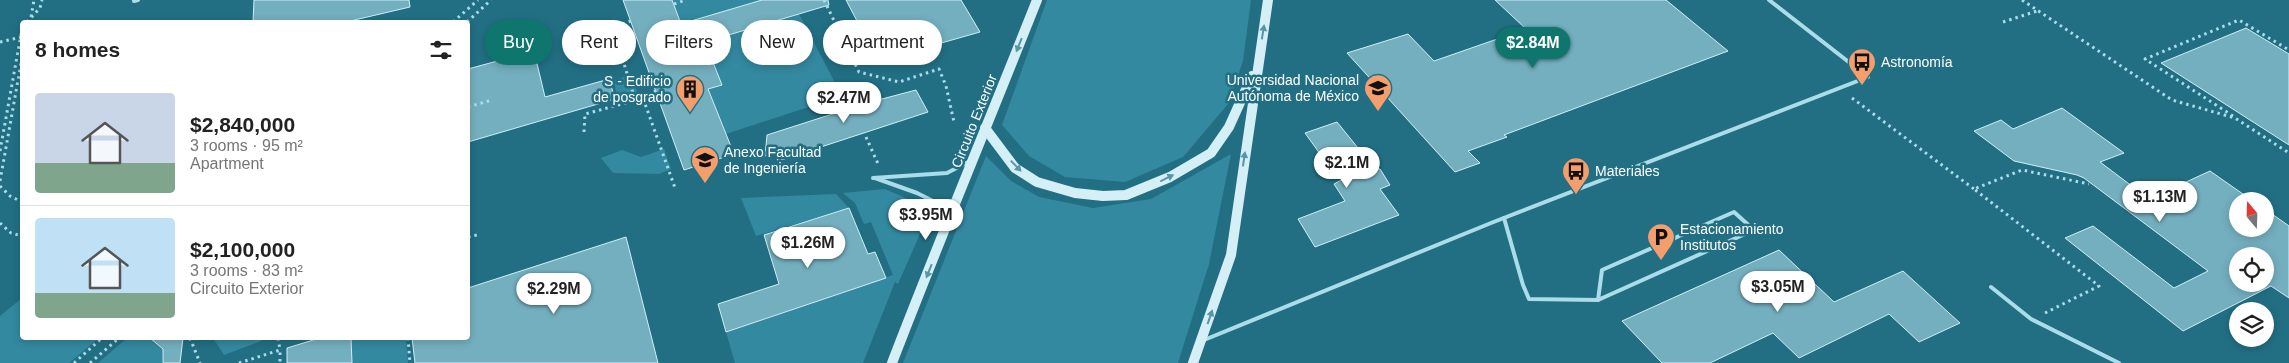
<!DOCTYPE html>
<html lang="en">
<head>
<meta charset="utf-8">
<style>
  :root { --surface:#fff; --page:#f6f6f6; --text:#222; --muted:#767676; --line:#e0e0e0; --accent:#0f766e }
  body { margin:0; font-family:Helvetica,sans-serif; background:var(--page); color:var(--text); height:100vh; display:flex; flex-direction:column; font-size:19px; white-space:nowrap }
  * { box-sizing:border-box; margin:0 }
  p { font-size:16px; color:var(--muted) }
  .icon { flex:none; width:28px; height:28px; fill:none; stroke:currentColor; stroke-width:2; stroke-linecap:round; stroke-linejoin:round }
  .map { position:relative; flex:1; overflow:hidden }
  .sheet { position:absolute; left:20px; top:20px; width:450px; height:320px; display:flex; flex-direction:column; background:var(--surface); border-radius:5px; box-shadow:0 2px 8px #0003 }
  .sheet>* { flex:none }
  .banner { position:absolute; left:485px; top:20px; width:475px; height:45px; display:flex; gap:10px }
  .needle { width:32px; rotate:341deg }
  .buttons { position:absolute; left:2229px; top:192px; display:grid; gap:10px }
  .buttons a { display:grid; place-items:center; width:45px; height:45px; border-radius:50%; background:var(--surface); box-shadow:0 2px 8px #0003; font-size:25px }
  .price { position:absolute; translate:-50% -42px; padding:0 11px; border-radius:18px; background:#fff; color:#222; font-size:16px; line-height:32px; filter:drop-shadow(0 1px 2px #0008) }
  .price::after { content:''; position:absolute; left:50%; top:30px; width:15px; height:11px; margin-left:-8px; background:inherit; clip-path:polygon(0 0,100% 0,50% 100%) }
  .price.active { background:var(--accent); color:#fff }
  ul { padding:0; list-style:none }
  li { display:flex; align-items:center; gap:15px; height:125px; padding:0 15px }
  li+li { border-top:1px solid var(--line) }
  li span { display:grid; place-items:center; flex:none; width:140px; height:100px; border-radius:5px; color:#555 }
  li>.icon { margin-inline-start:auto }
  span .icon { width:60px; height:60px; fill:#fffc; stroke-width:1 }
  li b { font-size:21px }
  h2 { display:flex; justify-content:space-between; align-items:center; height:60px; padding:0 15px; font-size:21px }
  .chip { padding:0 18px; border-radius:22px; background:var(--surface); box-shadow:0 2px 8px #0003; font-size:18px; line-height:45px }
  .chip.active { background:var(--accent); color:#fff }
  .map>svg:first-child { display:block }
  .green { fill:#3389a0 }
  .building { fill:#74afbf; stroke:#cfeff7; fill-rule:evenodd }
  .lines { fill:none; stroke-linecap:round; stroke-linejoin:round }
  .path { stroke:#abdce9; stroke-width:3; stroke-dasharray:2.5 4; stroke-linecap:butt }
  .lane { stroke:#abdce9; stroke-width:4 }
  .secondary { stroke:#d5eff7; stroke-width:10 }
  .oneway { fill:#5895a6 }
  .labels { text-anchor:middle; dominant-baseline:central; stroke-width:5; stroke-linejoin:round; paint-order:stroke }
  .poi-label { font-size:14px; fill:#fff; stroke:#226f84; text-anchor:start }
  .street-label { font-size:14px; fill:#fff; stroke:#226f84 }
</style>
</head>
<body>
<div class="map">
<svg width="2289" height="363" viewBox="0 0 2289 363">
  <rect width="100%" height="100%" fill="#226f84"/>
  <!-- green -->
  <g class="green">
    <polygon points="672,0 762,0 681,24"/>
    <polygon points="1047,0 1251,0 1243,61 1228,104 1183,157 1125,182 1065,177 1029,156 1002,125"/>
    <polygon points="799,14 842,96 726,134 690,46"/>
    <polygon points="631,74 638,95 618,102 614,81"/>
    <polygon points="664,149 671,169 659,174 613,173 601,158 622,150 641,157"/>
    <polygon points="1231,154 1209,264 1178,363 903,363 986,156 1011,181 1039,197 1093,208 1151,199"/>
    <polygon points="885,189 931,209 898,284 895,282 863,363 735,363 726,332 893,275 871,222 864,224 855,203 843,193"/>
    <polygon points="836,194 849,208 756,236 741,198"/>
    <polygon points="22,298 22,338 99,338 69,363 0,363 0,316"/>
    <polygon points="127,338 150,338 163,349 162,363 98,363"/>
    <polygon points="213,338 262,338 261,341 224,355"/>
    <polygon points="351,338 406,338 408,363 352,363"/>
  </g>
  <!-- building -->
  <g class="building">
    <polygon points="254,0 409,0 410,7 346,22 253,22"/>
    <polygon points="623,0 672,0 681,24 762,0 828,0 829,5 705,42 722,85 708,89 734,154 684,170"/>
    <polygon points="846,0 961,0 980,32 878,61"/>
    <polygon points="1495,0 1666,0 1728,51 1504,135 1507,137 1468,151 1480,163 1455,172 1347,53 1408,34 1434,61 1526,29"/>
    <polygon points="2246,28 2289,54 2289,145 2161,63"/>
    <polygon points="534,51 545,97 609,79 615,99 468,142 468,69"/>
    <polygon points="916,90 928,112 778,161 775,152 765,156 767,135 845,110 840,99 857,94 863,104"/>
    <path d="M2062,108L2124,153L2100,162L2149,199L2210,171L2253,201H2238V229H2265V209L2289,226V298L2271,286L2183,331L2065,238L2093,226L2174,288L2208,271L2084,178L2077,175L2014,161L1974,131L2001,120L2013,129ZM2238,256H2265V284H2238Z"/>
    <polygon points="1337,122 1375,169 1380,169 1390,185 1380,189 1399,215 1315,247 1298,219 1345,201 1334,184 1343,179 1323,158 1305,133"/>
    <polygon points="849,208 868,254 875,252 886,278 726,332 718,304 779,284 764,235"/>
    <polygon points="626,237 658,363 415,363 412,338 468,338 468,288"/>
    <polygon points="1779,250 1834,302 1903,271 1960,323 1919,342 1889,314 1799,358 1773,333 1710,363 1662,363 1622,321"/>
    <polygon points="150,338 183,338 180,363 163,363 163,349"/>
    <polygon points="320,338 351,338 352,363 287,363 287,348"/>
  </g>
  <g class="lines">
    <!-- path -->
    <g class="path">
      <polyline points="824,0 859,72 899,82 939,69 946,86 954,122"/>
      <polyline points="2022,0 2172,100 2235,118 2289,153"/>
      <polyline points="674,4 686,0"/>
      <polyline points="31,17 34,0"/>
      <polyline points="631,21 613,27 635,100 643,98 675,188"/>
      <polyline points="27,22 40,8 42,0"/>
      <polyline points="453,22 478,0"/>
      <polyline points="467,22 491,0"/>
      <polyline points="2003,22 2037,11"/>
      <polyline points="0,42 22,37"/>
      <polyline points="642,97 656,91"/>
      <polyline points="1852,98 1974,189"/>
      <polyline points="468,107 492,100"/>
      <polyline points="2233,116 2145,59 2239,20 2289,50"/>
      <polyline points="584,132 585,114 637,100"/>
      <polyline points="866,137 879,166"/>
      <polyline points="0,151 22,29"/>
      <polyline points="0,181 22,58"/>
      <polyline points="0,186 10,196 22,202"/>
      <polyline points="0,223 11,233 22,236"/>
      <polyline points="468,237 477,235"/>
      <polyline points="2045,313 2099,286 1974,189 2022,170 2089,184"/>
      <polyline points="190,338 200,363"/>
      <polyline points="278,338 280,350"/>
      <polyline points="408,338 410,363"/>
      <polyline points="74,363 102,338"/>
      <polyline points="90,363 119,338"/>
      <polyline points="239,363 280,350 280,363"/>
    </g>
    <!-- lane -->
    <g class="lane">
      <polyline points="134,1 138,0"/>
      <polyline points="873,178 947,173 970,161"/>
      <polyline points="875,178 917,193 951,210"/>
      <polygon points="1734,212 1754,230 1598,300 1602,270"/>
      <polyline points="1504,218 1523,285 1529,299 1598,300"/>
      <polyline points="1991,287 2031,319 2119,363"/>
      <polyline points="1204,340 1491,223 1868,77 1769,0"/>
    </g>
    <!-- secondary -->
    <g class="secondary">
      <polyline points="985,128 1015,168 1037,182 1075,193 1103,196 1126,195 1170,177 1211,153 1229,127 1252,76"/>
      <path d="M892,363C939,241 989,121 1037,0"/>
      <polyline points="1193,363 1231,255 1268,0"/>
    </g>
  </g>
  <!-- one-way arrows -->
  <defs><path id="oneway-solid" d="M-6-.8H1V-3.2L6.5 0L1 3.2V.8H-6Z" transform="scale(1.25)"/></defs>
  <g class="oneway">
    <use href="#oneway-solid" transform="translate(1263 32) rotate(-81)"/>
    <use href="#oneway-solid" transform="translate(1019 45) rotate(112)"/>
    <use href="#oneway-solid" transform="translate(1244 159) rotate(-82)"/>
    <use href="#oneway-solid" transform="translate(1016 166) rotate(46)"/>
    <use href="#oneway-solid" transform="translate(1167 178) rotate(-26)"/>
    <use href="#oneway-solid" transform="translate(929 271) rotate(112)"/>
    <use href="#oneway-solid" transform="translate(1210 317) rotate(-71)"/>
  </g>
  <!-- icons -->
  <defs>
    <g id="bus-pin" transform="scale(1.4375)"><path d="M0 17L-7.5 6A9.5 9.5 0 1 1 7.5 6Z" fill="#f49e6d" stroke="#226f84"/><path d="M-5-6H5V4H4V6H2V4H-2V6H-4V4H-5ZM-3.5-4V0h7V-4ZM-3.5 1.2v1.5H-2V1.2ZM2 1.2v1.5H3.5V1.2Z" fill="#111"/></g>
    <g id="university-pin" transform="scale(1.4375)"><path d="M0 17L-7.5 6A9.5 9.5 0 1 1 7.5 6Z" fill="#f49e6d" stroke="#226f84"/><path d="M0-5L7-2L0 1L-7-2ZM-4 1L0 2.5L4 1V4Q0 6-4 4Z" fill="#111"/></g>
    <g id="building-pin" transform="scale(1.4375)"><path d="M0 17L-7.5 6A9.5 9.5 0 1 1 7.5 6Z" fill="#f49e6d" stroke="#226f84"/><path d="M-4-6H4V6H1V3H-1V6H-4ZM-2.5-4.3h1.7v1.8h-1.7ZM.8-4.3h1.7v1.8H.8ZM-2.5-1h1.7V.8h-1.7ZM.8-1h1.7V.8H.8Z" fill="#111"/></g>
    <g id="parking-pin" transform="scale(1.4375)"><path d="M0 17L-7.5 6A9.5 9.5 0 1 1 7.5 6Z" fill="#f49e6d" stroke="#226f84"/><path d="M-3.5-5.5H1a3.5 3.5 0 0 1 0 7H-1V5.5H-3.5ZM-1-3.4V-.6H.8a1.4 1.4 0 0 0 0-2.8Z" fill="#111"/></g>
  </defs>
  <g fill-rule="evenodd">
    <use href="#bus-pin" x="1862" y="62"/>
    <use href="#university-pin" x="1378" y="88"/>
    <use href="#building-pin" x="690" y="89"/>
    <use href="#university-pin" x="705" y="160"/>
    <use href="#bus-pin" x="1576" y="171"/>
    <use href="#parking-pin" x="1661" y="237"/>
  </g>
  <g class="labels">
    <!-- poi labels -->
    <g class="poi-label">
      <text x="1881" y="62">Astronomía</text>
      <text x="1359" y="80" text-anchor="end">Universidad Nacional<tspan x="1359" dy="16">Autónoma de México</tspan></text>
      <text x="671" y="81" text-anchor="end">S - Edificio<tspan x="671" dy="16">de posgrado</tspan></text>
      <text x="724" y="152">Anexo Facultad<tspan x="724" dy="16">de Ingeniería</tspan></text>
      <text x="1595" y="171">Materiales</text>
      <text x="1680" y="229">Estacionamiento<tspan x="1680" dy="16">Institutos</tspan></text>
    </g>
    <!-- street labels -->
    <g class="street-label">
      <text transform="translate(974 121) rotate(-68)">Circuito Exterior</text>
    </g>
  </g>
</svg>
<div class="buttons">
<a><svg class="needle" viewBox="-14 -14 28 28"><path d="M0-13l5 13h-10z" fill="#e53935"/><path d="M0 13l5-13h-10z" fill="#767676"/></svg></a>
<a><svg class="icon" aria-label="locate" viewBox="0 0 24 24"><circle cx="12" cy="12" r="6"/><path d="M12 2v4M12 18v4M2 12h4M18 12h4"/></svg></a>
<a><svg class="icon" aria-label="layers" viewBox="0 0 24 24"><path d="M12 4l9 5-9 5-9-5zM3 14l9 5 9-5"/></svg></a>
</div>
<b class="price active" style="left:1533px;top:69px">$2.84M</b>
<b class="price" style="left:844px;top:124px">$2.47M</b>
<b class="price" style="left:1347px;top:189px">$2.1M</b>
<b class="price" style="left:2160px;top:223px">$1.13M</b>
<b class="price" style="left:926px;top:241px">$3.95M</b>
<b class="price" style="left:808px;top:269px">$1.26M</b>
<b class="price" style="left:1778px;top:313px">$3.05M</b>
<b class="price" style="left:554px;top:315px">$2.29M</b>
<div class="banner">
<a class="chip active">Buy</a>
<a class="chip">Rent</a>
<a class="chip">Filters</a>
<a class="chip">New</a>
<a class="chip">Apartment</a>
</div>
<section class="sheet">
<h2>8 homes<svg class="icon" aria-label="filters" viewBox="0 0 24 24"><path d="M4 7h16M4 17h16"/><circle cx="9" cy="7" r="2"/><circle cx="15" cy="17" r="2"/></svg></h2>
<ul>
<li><span style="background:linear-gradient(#c9d6e8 70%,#7fa58c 0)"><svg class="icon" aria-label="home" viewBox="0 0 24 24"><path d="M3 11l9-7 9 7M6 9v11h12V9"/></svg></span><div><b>$2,840,000</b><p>3 rooms · 95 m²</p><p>Apartment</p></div></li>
<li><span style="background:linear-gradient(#bfe0f5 75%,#7fa58c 0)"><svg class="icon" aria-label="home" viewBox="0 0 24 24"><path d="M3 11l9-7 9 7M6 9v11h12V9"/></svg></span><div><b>$2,100,000</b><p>3 rooms · 83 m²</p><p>Circuito Exterior</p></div></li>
</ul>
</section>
</div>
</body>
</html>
